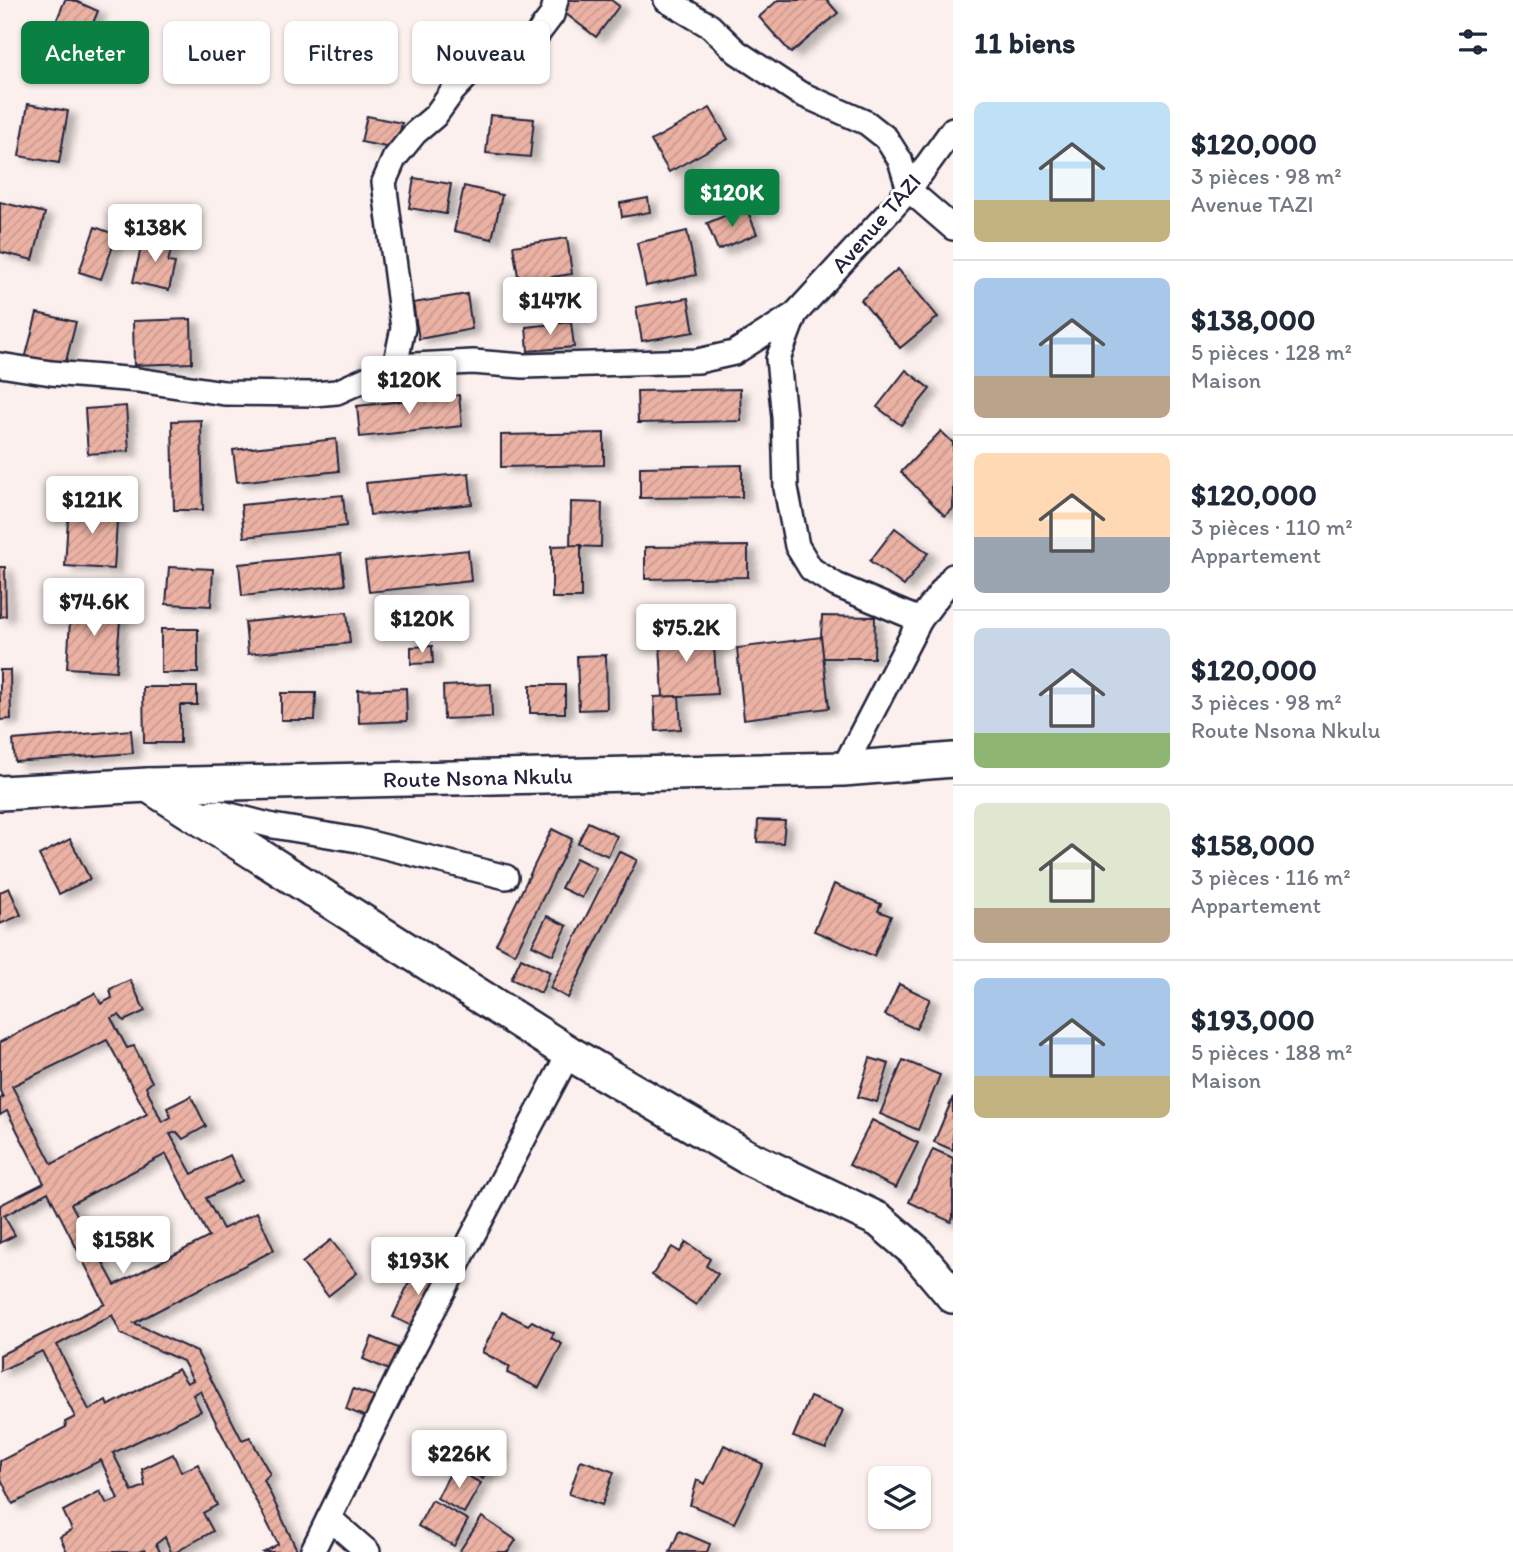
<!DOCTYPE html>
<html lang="fr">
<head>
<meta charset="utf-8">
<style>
  :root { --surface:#fff; --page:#f2f2f3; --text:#1f2937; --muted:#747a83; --line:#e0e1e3; --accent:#0b8043 }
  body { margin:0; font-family:Itim,sans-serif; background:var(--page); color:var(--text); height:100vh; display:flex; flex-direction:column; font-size:26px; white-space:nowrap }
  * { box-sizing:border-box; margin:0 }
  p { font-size:23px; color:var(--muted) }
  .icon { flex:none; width:38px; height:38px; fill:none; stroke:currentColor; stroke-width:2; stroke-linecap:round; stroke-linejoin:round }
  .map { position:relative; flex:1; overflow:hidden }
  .side { display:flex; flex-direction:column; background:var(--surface); width:560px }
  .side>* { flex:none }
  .hud { position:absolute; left:21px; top:21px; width:665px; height:63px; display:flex; gap:14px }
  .fabs { position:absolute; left:868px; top:1466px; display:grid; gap:14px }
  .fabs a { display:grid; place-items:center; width:63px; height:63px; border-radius:10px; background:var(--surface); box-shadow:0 2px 5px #0004; font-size:35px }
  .price { position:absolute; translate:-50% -60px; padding:0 16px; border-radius:7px; background:#fff; color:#222; font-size:23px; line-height:46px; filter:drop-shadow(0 2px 4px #0008) }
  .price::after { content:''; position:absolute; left:50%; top:42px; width:21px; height:16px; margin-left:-10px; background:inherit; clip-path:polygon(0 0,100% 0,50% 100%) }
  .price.selected { background:var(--accent); color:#fff }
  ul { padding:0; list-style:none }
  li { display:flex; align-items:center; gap:21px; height:175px; padding:0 21px }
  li+li { border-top:2px solid var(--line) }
  li span { display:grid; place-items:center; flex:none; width:196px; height:140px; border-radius:10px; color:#555 }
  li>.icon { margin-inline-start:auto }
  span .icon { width:84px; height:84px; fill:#fffc; stroke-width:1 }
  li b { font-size:30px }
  h2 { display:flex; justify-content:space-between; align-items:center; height:84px; padding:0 21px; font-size:30px }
  .tag { padding:0 24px; border-radius:10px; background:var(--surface); box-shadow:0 2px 5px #0004; font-size:24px; line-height:63px }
  .tag.selected { background:var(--accent); color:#fff }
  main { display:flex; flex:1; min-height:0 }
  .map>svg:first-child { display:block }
  .building { fill:url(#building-hatch); stroke:#22223b; stroke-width:2; fill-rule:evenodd; filter:url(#shadow) }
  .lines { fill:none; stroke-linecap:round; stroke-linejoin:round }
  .street-casing { stroke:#22223b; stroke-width:28 }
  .secondary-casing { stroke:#22223b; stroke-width:38 }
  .street { stroke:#fff; stroke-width:23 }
  .secondary { stroke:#fff; stroke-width:33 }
  .labels { text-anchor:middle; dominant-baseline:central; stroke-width:6; stroke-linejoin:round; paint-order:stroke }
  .street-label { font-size:23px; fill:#22223b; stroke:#fff }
</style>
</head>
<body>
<main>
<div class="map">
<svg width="953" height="1552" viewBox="0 0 953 1552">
  <defs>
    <pattern id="building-hatch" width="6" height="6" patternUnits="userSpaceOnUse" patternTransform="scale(1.75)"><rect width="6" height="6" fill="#ebb2a4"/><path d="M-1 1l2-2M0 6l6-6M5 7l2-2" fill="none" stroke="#c9998e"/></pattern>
    <filter id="shadow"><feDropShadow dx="8" dy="4.5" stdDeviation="3.5" flood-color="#0004"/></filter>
  </defs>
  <rect width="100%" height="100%" fill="#fbf0ed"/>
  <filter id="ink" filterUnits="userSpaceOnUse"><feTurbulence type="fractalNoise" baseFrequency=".0143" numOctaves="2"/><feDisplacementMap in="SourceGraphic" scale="14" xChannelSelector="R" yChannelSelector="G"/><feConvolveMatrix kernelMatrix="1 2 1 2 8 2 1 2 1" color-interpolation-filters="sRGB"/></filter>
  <g filter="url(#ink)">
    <!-- building -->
    <g class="building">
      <polygon points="65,0 73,0 98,11 75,66 43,53"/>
      <polygon points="569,0 611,0 619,6 596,37 561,10"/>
      <polygon points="778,0 827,0 838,13 791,53 759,17"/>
      <polygon points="28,104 68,111 59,163 19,156"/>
      <polygon points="710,108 728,139 669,172 651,141"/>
      <polygon points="490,115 534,119 530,157 486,153"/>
      <polygon points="367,116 402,123 396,149 361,142"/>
      <polygon points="414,178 451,184 446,214 409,208"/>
      <polygon points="464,186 502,195 492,239 454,231"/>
      <polygon points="648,198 650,212 622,217 620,203"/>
      <polygon points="0,202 45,213 33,260 0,252"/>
      <polygon points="746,207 757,234 718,250 707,223"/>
      <polygon points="95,227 117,235 101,279 79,272"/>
      <polygon points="687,231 696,275 646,286 637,243"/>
      <polygon points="144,235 173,242 168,262 175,263 169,290 133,282"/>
      <polygon points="567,238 572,274 519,282 513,246"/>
      <polygon points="898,269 938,317 900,348 861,300"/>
      <polygon points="467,294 472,329 419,339 413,303"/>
      <polygon points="688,298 694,332 642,341 636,307"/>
      <polygon points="37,313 76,322 64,369 25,359"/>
      <polygon points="191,319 192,363 134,365 133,321"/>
      <polygon points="571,322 574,347 528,351 526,327"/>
      <polygon points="906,370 930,389 901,425 877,407"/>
      <polygon points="740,389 741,421 638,423 637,391"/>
      <polygon points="459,395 462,426 360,437 357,406"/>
      <polygon points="126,406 129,451 88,454 85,409"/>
      <polygon points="201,420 203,510 174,510 172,421"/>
      <polygon points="941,431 953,443 953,509 945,516 901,472"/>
      <polygon points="604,433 604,465 501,467 501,435"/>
      <polygon points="336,439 339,471 237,482 233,450"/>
      <polygon points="742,465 742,497 640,498 640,467"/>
      <polygon points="469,473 472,504 370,515 366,483"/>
      <polygon points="343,495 346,526 244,537 241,505"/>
      <polygon points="571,502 602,503 601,547 570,546"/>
      <polygon points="69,503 118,506 114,569 65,566"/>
      <polygon points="895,528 928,553 904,586 870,561"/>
      <polygon points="581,545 581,598 552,598 552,546"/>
      <polygon points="748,546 748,577 645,579 645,547"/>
      <polygon points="468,550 471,581 369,592 365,561"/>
      <polygon points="341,554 345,585 242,596 239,564"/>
      <polygon points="0,567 5,567 6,616 0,617"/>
      <polygon points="169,567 213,569 211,606 166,604"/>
      <polygon points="71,605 121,608 116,671 67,668"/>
      <polygon points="347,612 350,643 248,654 245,622"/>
      <polygon points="822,616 875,617 874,658 823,658 821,637"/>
      <polygon points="695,626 696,646 714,645 717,694 663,697 659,628"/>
      <rect x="161" y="629" width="37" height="44"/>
      <polygon points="821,637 829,708 744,719 737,648"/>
      <polygon points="432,646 433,663 411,664 411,647"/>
      <polygon points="606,655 607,709 579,710 577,656"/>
      <polygon points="0,670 10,670 11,719 0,720"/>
      <polygon points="491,684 492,717 444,719 443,686"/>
      <rect x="530" y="685" width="35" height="28"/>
      <polygon points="143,687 197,687 197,705 180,705 180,743 144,743"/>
      <polygon points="406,688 407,721 359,723 358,690"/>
      <polygon points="281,693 316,693 315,720 281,720"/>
      <polygon points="679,696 681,729 656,731 654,697"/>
      <polygon points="131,730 133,753 15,762 13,740"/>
      <polygon points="758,820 785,821 783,843 757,842"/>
      <polygon points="588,822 617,836 608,856 578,843"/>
      <polygon points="552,829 572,839 515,954 496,944"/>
      <polygon points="70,839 90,879 59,894 39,855"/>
      <polygon points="619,851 637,860 568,998 550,988"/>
      <polygon points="576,858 596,868 582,898 561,888"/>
      <polygon points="834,884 881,904 878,911 891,916 874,956 814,931"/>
      <polygon points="9,888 21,915 0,924 0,892"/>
      <polygon points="547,916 567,926 553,955 532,945"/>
      <polygon points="521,958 550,972 541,993 511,979"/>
      <path d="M130,980L145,1011L124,1021L119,1015L111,1018L127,1048L134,1046L152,1082L146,1087L162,1122L171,1117L167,1108L191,1096L206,1126L183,1139L177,1132L170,1134L192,1174L230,1155L242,1181L206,1198L223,1229L257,1212L274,1250L134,1323L197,1352L242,1440L250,1437L270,1474L264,1480L297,1550L292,1552H264L278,1544L200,1391L193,1395L201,1411L113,1453L132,1491L145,1486L142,1469L173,1454L181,1472L198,1464L217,1505L203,1513L213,1531L176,1552H171L165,1537L156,1544L160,1552H146L144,1550L140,1552H67L60,1537L72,1530L63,1511L100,1491L107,1504L118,1499L101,1460L13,1504L0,1477V1461L66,1427L65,1422L75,1417L42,1351L0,1371V1355L105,1304L48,1192L4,1216L15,1235L0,1243V1205L44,1183L7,1111L0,1115V1099L3,1097L0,1091V1042L95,993L101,1004L112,998L110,989ZM107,1040L147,1114L52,1164L12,1086ZM166,1154L209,1237L115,1285L71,1204ZM112,1315L121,1334L183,1361L193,1380L187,1383L178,1369L108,1406L106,1401L89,1410L57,1345Z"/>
      <polygon points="899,984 930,999 916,1029 885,1015"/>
      <polygon points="870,1058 889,1064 877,1102 858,1097"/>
      <polygon points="903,1060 940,1075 918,1130 880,1114"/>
      <polygon points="953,1097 953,1150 934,1142"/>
      <polygon points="872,1120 918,1143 896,1188 849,1165"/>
      <polygon points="933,1149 953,1158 953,1217 951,1222 909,1202"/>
      <polygon points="331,1240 357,1273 328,1296 302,1263"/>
      <polygon points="686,1242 710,1259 706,1266 718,1274 696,1305 652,1275 672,1247 680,1252"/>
      <polygon points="417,1265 442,1276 418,1329 393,1317"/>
      <polygon points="502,1312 528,1325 532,1321 554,1333 551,1338 562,1344 539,1388 507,1373 510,1367 482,1352"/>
      <polygon points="372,1337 398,1348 389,1370 363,1359"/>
      <polygon points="353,1389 374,1396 366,1417 346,1409"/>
      <polygon points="810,1397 843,1410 826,1449 793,1437"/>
      <polygon points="472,1434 500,1450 483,1479 455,1464"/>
      <polygon points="724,1445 763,1464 734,1523 690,1505 697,1480 705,1484"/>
      <polygon points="581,1460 614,1472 602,1505 569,1494"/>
      <polygon points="453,1468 481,1483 464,1513 437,1498"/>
      <polygon points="432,1500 468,1520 454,1546 418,1526"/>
      <polygon points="482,1517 516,1540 508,1552 459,1552"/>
      <polygon points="679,1531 710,1544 707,1552 670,1552"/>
    </g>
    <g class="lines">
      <!-- street casing -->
      <g class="street-casing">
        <g id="street">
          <polyline points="666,0 710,26 737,52 799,93 867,123 886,138 900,160 909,190 953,228"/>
          <polyline points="795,314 909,190 953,129"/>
          <polyline points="0,365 51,373 138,380 224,393 314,394 337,392 395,366 473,362 523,366 698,361 734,353 795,314 778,359 784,417 786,488 797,546 811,569 836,585 920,620"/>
          <polyline points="395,366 403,328 384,182 394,159 415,133 435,116 453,91 474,69 495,60 512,57 530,44 552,15 556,0"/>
          <polyline points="843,769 920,620 953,576"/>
          <polyline points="194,815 218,812 273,826 358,840 506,877"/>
          <polyline points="329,1518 368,1552"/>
          <polyline points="312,1552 407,1360 569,1053"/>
        </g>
      </g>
      <!-- secondary casing -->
      <g class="secondary-casing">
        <g id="secondary">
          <polyline points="148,785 569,1053 747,1157 879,1220 915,1251 953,1296"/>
          <path id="s1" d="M0,793L148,785L843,769L953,760"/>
        </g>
      </g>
      <!-- street -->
      <use href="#street" class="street"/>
      <!-- secondary -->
      <use href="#secondary" class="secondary"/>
    </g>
  </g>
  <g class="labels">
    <!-- street labels -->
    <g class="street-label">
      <text transform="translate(876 223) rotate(-49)">Avenue TAZI</text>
      <text stroke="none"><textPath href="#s1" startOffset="478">Route Nsona Nkulu</textPath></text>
    </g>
  </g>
</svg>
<div class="fabs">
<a><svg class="icon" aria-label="layers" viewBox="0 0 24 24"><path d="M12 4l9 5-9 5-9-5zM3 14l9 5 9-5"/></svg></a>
</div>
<b class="price selected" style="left:732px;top:229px">$120K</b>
<b class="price" style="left:155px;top:264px">$138K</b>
<b class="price" style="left:550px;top:337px">$147K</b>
<b class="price" style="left:409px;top:416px">$120K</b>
<b class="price" style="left:92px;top:536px">$121K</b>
<b class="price" style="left:94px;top:638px">$74.6K</b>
<b class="price" style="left:422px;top:655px">$120K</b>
<b class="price" style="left:686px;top:664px">$75.2K</b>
<b class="price" style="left:123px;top:1276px">$158K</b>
<b class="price" style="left:418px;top:1297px">$193K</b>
<b class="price" style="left:459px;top:1490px">$226K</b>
<div class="hud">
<a class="tag selected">Acheter</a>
<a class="tag">Louer</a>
<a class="tag">Filtres</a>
<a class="tag">Nouveau</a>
</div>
</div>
<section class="side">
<h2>11 biens<svg class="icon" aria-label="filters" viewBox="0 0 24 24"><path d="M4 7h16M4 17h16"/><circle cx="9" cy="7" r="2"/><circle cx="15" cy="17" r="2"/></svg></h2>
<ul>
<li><span style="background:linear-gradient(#bfe0f5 70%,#c2b280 0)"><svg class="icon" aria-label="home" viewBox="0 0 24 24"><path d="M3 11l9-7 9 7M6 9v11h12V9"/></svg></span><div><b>$120,000</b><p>3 pièces · 98 m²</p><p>Avenue TAZI</p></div></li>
<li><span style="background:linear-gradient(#a9c7e8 70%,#b9a48a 0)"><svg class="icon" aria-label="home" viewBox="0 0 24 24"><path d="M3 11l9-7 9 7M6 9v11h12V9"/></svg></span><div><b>$138,000</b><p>5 pièces · 128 m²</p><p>Maison</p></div></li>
<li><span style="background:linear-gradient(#ffd9b3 60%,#9aa5b1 0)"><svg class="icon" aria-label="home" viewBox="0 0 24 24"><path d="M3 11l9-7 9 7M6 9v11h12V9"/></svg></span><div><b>$120,000</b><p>3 pièces · 110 m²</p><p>Appartement</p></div></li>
<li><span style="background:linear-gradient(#c9d6e8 75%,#8fb573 0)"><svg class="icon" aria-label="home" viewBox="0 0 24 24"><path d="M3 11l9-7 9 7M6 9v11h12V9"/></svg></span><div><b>$120,000</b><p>3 pièces · 98 m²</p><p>Route Nsona Nkulu</p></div></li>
<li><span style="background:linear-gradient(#dfe7d0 75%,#b9a48a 0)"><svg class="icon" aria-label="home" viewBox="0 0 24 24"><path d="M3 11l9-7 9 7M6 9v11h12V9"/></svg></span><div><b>$158,000</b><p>3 pièces · 116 m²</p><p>Appartement</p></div></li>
<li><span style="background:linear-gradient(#a9c7e8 70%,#c2b280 0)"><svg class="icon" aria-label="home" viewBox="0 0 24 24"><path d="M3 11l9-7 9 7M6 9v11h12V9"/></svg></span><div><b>$193,000</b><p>5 pièces · 188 m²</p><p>Maison</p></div></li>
</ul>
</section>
</main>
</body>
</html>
